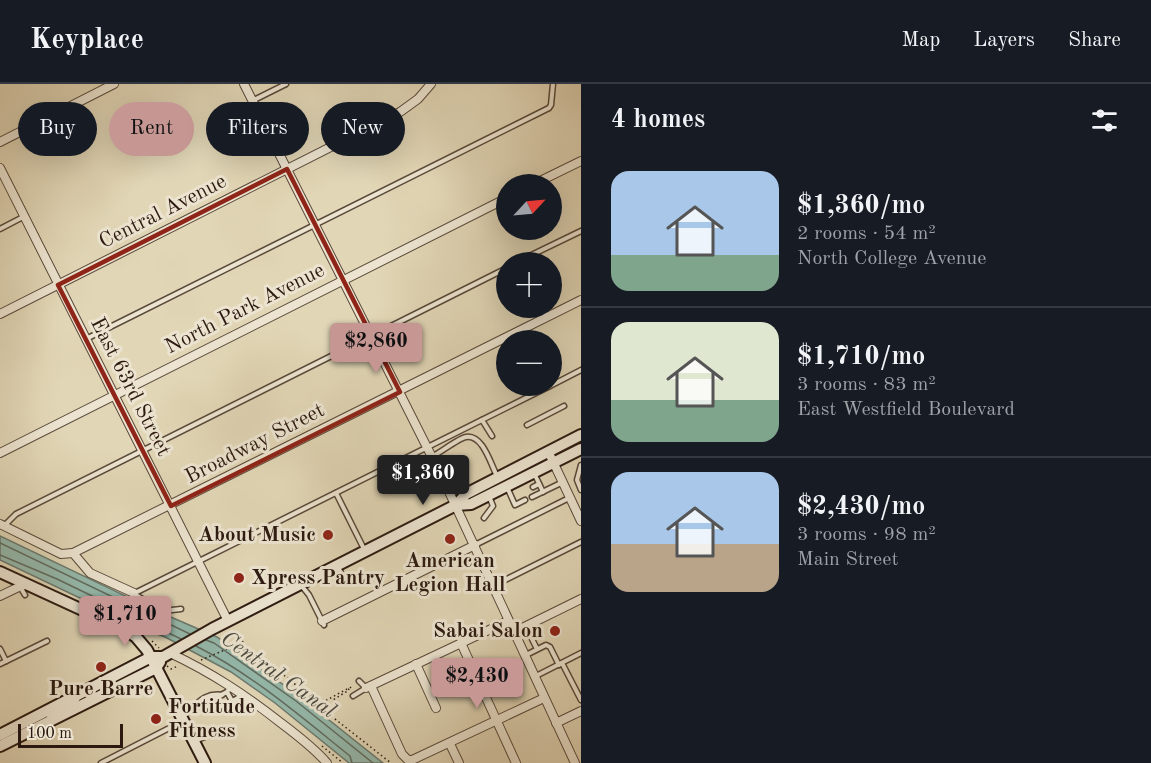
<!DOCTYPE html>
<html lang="en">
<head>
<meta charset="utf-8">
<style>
  :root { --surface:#171b24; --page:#20242c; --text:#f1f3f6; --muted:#9ea1a6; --line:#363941; --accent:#c59692 }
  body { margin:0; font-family:"Old Standard TT",serif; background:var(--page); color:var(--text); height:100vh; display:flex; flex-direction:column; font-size:22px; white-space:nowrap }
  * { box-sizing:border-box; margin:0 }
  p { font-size:20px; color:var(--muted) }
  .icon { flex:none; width:33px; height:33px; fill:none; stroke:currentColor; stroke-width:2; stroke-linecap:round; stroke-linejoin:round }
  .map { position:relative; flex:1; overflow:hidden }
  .details { display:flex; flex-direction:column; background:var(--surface); width:570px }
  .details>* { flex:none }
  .hud { position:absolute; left:18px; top:18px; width:472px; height:54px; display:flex; gap:12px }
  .needle { width:39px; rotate:64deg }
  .fabs { position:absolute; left:496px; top:90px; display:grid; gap:12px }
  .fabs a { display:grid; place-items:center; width:66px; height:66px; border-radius:50%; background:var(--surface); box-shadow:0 6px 24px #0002; font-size:30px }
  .scale { position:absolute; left:18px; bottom:15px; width:105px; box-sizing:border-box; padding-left:6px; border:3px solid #2c1a11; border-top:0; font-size:16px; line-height:21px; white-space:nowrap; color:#2c1a11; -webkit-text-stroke:4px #ece4d0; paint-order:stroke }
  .price { position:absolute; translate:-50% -51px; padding:0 14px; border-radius:6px; background:var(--accent); color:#111; font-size:20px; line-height:39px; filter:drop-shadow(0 2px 3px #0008) }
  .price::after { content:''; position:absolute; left:50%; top:36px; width:18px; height:14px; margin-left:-9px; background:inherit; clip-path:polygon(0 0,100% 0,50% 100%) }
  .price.selected { background:#222; color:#fff }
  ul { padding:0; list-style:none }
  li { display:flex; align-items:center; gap:18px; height:150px; padding:0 30px }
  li+li { border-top:2px solid var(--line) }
  li span { display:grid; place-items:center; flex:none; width:168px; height:120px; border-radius:18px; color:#555 }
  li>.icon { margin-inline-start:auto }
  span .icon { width:72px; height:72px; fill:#fffc; stroke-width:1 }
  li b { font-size:26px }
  h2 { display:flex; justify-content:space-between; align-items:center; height:72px; padding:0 30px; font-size:26px }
  .tag { padding:0 21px; border-radius:27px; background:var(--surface); box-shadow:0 6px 24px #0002; font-size:21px; line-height:54px }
  .tag.selected { background:var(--accent); color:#111 }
  header { display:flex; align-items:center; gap:36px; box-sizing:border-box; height:84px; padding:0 30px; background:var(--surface); border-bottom:2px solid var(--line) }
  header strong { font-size:28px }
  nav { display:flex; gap:33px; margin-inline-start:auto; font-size:21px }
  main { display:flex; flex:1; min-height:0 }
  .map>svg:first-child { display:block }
  .water { fill:#94b9ac; stroke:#6a796e; stroke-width:1.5 }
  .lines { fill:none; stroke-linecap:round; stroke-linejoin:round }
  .shore { stroke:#606a5e; stroke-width:1.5 }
  .lane-casing { stroke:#59493a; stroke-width:7 }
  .street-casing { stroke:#59493a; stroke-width:10 }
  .secondary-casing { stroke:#2c1a11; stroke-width:14 }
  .path { stroke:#2c1a11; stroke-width:1.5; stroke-dasharray:1.5 3; stroke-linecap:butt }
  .lane { stroke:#ece4d0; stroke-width:4 }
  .street { stroke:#ece4d0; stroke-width:8 }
  .secondary { stroke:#ece4d0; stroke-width:10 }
  .marked { fill:none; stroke:#8f2418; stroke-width:4.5; stroke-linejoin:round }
  .poi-dot { fill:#8f2418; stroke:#ece4d0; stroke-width:2 }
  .labels { text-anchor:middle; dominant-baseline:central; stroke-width:6; stroke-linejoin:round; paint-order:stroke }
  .street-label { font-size:21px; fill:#2c1a11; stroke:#ece4d0 }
  .poi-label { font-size:21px; font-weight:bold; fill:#2c1a11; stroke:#ece4d0; text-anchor:end }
  .water-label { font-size:22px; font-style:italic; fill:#4b4a40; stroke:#ece4d0 }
</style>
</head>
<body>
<header>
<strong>Keyplace</strong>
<nav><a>Map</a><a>Layers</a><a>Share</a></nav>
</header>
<main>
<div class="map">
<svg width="581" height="679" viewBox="0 0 581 679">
  <rect width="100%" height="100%" fill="#e1d6b6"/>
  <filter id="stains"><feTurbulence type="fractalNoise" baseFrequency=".00333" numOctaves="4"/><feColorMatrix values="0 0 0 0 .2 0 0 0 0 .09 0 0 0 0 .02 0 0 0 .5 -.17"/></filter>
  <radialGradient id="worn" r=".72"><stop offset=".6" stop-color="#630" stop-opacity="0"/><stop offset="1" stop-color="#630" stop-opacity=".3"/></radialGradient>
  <!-- water -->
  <polygon class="water" points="0,452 134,516 136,518 217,553 299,612 383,679 349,679 275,619 231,588 165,553 147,546 0,476"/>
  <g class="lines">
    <!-- shore -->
    <g class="shore">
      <polyline points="0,459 190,550"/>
      <polyline points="0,471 57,495 181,555"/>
      <polyline points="206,556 214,559 296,617 373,679"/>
      <path d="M196,562C253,591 300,632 350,672L352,679"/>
    </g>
    <!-- lane casing -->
    <g class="lane-casing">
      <g id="lane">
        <polyline points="252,17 286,0"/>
        <polyline points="0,145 23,133"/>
        <polyline points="517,178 581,147"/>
        <polyline points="542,224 546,232"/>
        <polyline points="86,255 549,24 551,21 553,0"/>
        <polyline points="552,301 581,286"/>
        <polyline points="482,336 492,352"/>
        <polyline points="527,341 564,322"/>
        <path d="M433,372C441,368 459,354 466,353C483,350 491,381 497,392"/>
        <polyline points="581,381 577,396 581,406"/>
        <polyline points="534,389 543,408"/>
        <polyline points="507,403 515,421 525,416"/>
        <polyline points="533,403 539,400"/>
        <polyline points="336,409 365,467"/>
        <polyline points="532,413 563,398"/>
        <polyline points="484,434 493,422 489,412"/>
        <polyline points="5,441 16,430 507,184"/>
        <polyline points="475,461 569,414"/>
        <polyline points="337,482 345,495 353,494"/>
        <polyline points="24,501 22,506 25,511"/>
        <polyline points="301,501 309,511 324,541"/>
        <polyline points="493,502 581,458"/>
        <polyline points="135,509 550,302"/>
        <polyline points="134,510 163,527 181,525"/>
        <polyline points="530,551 537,565"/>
        <polyline points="0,565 6,577"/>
        <polyline points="526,571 546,561 550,563 559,581"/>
        <polyline points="562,579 581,616"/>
        <polyline points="0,580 47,557"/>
        <polyline points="534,593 581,569"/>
        <polyline points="227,608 232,617 244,611"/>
        <polyline points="353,612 366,604 359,597"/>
        <polyline points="209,617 227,608 231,602"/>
        <path d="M193,626C198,615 210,609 222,611"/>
        <polyline points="182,631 200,622"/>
        <polyline points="49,632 76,618 78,614"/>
        <polyline points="218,648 222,644"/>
        <polyline points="194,657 213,650"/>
        <polyline points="101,679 183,637"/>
      </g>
    </g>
    <!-- street casing -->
    <g class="street-casing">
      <g id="street">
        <polyline points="244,0 445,399 575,679"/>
        <polyline points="0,58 114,0"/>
        <polyline points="0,84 228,537"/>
        <polyline points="534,100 581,77"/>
        <polyline points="0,230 400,28 418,15 431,0"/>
        <polyline points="548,367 581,437"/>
        <polyline points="0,369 507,114"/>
        <polyline points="0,440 61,470 73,469 90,489 134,509"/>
        <polyline points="73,469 581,216"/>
        <polyline points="0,512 25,500"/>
        <polyline points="322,537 475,461"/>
        <polyline points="514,548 581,515"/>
        <polyline points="461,559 516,679"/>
        <path d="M170,569C212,589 244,610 281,639C297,651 314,664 327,679"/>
        <polyline points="416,580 436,624"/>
        <polyline points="371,602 402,670 408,676 412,676 544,614"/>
        <polyline points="366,604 508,537"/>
        <polyline points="556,639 581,627"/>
        <polyline points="450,660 459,679"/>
      </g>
    </g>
    <!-- secondary casing -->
    <g class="secondary-casing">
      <g id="secondary">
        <polyline points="456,421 471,420 581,365"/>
        <polyline points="0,488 126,546 136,553 147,566 205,679"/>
        <polyline points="0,651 151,573 163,573 212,545 456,421 466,410 581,351"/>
        <polyline points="0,662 156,584 160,578"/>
      </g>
    </g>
    <!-- path -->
    <g class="path">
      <polyline points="152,557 159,564"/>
      <polyline points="242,558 244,557"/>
      <polyline points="201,576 234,562 240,562 291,596 307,613 391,679"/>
      <polyline points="167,582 171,585 178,582"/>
      <polyline points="350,604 351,603"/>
      <polyline points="335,619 333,616 349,606 348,604"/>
      <polyline points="331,622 325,617 347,605"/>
      <polyline points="322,662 343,679"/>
    </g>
    <!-- lane -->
    <use href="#lane" class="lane"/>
    <!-- street -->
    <use href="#street" class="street"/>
    <!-- secondary -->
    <use href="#secondary" class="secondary"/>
  </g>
  <!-- marked area -->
  <path class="marked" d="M287,85L400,308L171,422L58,201Z"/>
  <!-- markers -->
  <g class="poi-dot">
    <circle cx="328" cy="451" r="6"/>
    <circle cx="450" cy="455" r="6"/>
    <circle cx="239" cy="494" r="6"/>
    <circle cx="555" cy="547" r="6"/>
    <circle cx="101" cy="583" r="6"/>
    <circle cx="156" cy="635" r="6"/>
  </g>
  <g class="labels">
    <!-- street labels -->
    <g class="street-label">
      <text transform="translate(163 128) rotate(-27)">Central Avenue</text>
      <text transform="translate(245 225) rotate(-27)">North Park Avenue</text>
      <text transform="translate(130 303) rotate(63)">East 63rd Street</text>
      <text transform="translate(255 360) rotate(-27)">Broadway Street</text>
    </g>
    <!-- poi labels -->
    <g class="poi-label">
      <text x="316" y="451">About Music</text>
      <text x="450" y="477" text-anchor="middle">American<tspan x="450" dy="24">Legion Hall</tspan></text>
      <text x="251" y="494" text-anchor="start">Xpress Pantry</text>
      <text x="543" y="547">Sabai Salon</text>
      <text x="101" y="605" text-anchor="middle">Pure Barre</text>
      <text x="168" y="623" text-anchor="start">Fortitude<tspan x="168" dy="24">Fitness</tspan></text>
    </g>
    <!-- water labels -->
    <g class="water-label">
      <text transform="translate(278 591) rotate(35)">Central Canal</text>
    </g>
  </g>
  <rect width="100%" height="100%" filter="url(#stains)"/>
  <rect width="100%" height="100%" fill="url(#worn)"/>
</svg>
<div class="fabs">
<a><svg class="needle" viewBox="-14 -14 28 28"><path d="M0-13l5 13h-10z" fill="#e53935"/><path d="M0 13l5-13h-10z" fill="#9ea1a6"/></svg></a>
<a>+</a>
<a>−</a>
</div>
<div class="scale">100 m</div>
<b class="price" style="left:376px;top:290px">$2,860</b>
<b class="price selected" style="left:423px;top:422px">$1,360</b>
<b class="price" style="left:125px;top:563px">$1,710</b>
<b class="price" style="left:477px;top:625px">$2,430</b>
<div class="hud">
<a class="tag">Buy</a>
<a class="tag selected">Rent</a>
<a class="tag">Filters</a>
<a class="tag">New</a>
</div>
</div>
<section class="details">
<h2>4 homes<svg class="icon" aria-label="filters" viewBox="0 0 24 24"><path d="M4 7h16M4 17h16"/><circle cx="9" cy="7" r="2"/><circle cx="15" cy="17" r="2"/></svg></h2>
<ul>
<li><span style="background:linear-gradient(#a9c7e8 70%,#7fa58c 0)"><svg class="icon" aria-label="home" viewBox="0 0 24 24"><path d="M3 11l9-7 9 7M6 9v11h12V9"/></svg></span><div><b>$1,360/mo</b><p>2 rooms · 54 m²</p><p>North College Avenue</p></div></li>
<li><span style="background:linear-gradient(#dfe7d0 65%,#7fa58c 0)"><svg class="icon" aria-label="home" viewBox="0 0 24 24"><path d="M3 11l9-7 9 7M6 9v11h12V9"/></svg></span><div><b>$1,710/mo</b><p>3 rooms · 83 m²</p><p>East Westfield Boulevard</p></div></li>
<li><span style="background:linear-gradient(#a9c7e8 60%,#b9a48a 0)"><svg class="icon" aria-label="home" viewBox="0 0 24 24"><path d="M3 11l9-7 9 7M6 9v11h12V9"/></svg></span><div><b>$2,430/mo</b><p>3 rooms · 98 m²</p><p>Main Street</p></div></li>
</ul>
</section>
</main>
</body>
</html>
